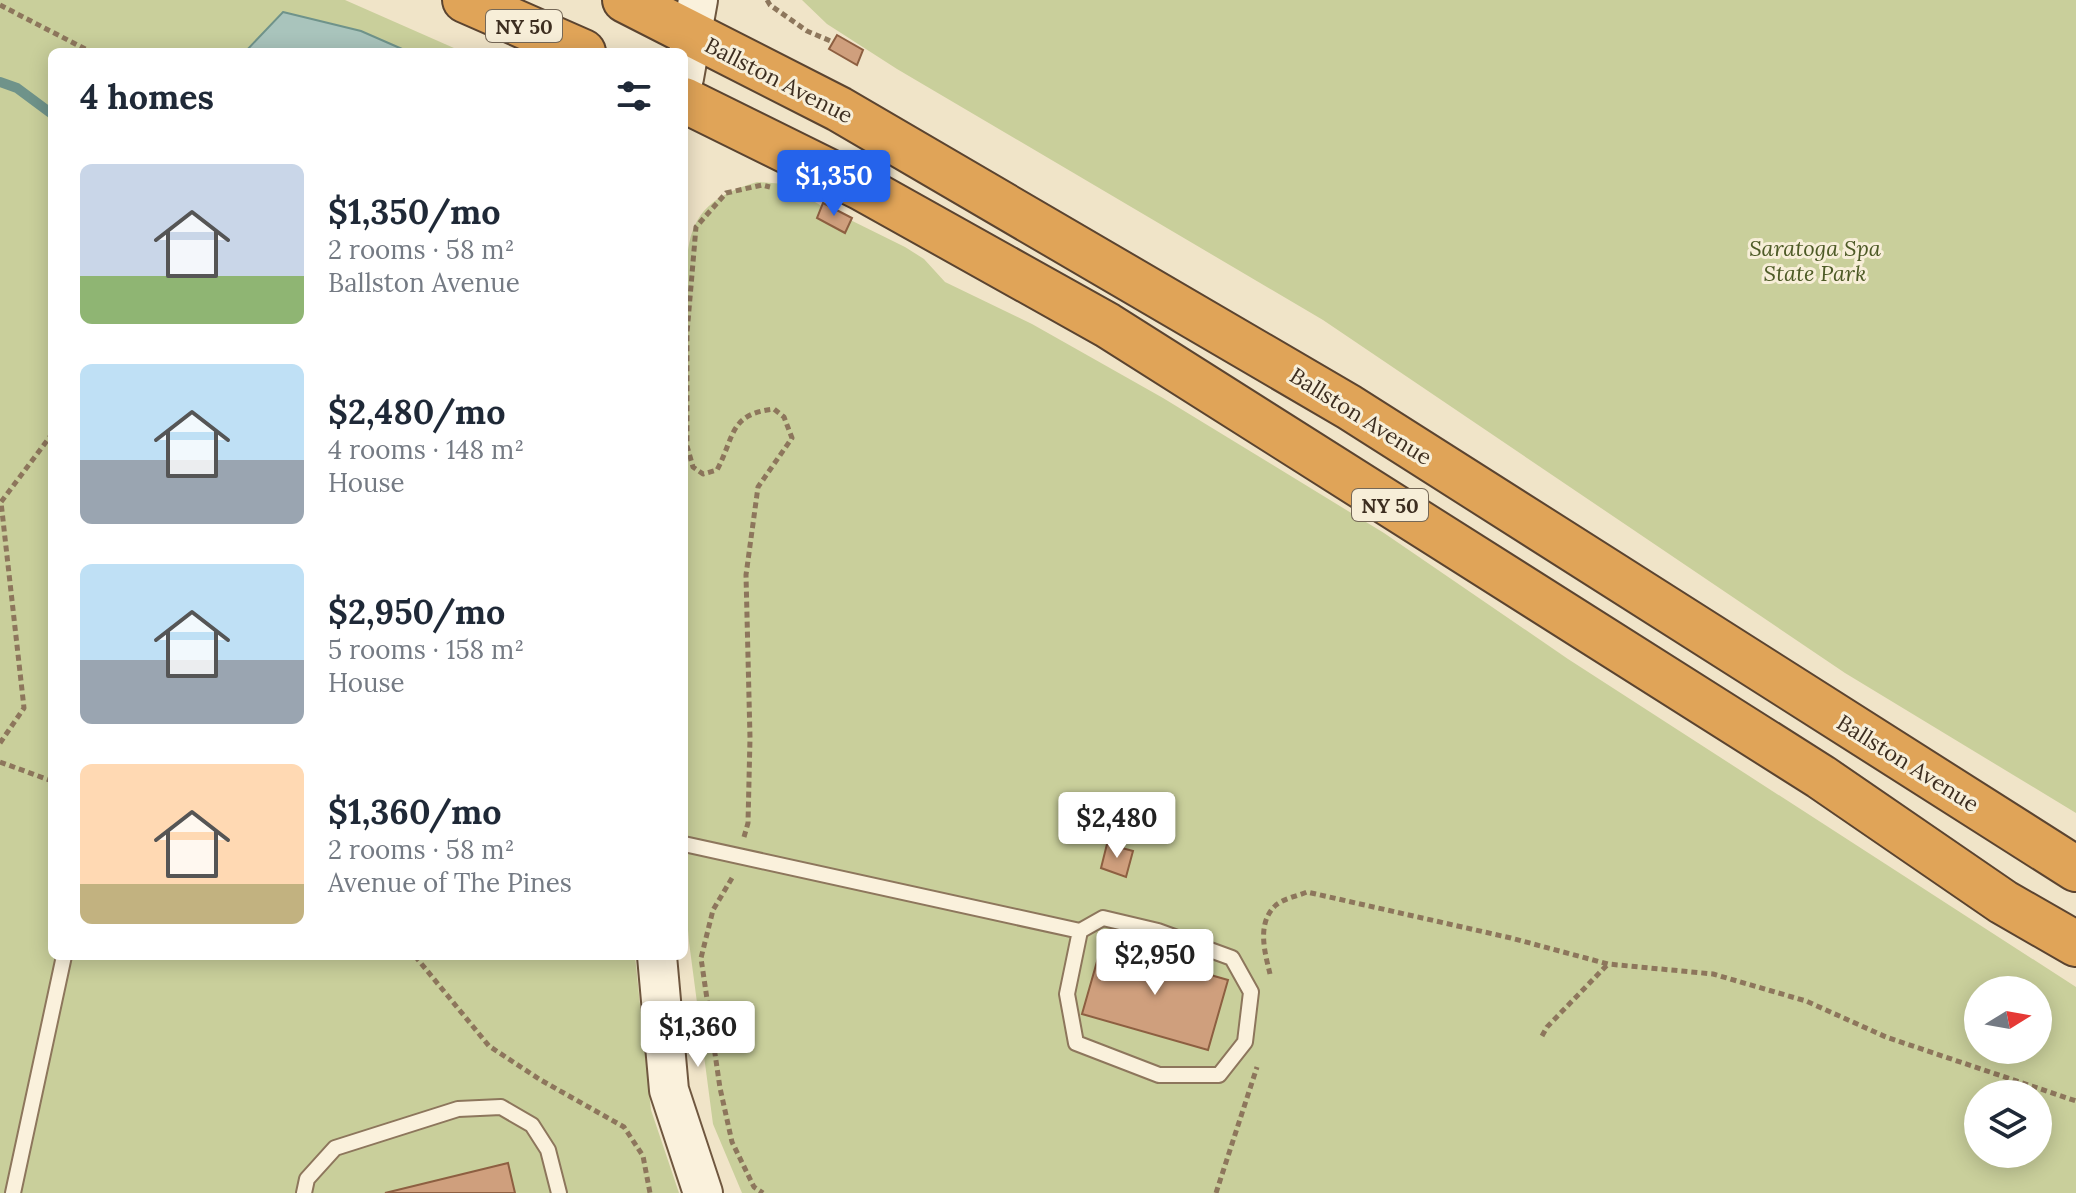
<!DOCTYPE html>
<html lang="en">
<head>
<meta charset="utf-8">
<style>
  :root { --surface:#fff; --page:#f6f6f7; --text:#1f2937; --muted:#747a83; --accent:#2563eb }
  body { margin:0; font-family:Lora,serif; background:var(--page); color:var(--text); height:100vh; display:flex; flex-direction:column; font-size:30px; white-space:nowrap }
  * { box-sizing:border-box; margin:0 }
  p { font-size:26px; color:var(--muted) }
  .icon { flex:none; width:44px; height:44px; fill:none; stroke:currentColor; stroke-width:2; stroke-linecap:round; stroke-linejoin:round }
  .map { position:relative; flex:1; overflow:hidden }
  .panel { position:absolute; left:48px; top:48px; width:640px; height:912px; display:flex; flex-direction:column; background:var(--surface); border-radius:12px; box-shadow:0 4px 20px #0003 }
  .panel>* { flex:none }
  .needle { width:52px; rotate:79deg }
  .tools { position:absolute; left:1964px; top:976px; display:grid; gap:16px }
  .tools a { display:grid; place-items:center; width:88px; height:88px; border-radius:50%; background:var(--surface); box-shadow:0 4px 20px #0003; font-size:40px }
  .price { position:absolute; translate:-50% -68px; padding:0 18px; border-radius:8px; background:#fff; color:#222; font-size:26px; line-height:52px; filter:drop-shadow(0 2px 4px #0008) }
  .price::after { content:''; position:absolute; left:50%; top:48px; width:24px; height:18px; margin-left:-12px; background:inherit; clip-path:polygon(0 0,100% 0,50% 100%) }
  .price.active { background:var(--accent); color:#fff }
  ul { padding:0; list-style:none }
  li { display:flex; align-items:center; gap:24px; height:200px; padding:0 32px }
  li span { display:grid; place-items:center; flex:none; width:224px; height:160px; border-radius:12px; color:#555 }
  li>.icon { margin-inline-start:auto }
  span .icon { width:96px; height:96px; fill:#fffc; stroke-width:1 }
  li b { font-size:34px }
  h2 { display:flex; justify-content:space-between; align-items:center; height:96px; padding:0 32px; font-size:34px }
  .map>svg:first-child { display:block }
  .green { fill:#c9cf9b; fill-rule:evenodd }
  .water { fill:#a9c4bc; stroke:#6f938a; stroke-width:2 }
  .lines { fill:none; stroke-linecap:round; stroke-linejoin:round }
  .stream { stroke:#6f938a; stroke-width:10 }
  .building { fill:#cf9f7d; stroke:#8d5f41; stroke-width:2 }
  .lane-casing { stroke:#8d765c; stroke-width:18 }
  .secondary-casing { stroke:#6f573f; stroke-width:42 }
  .highway-casing { stroke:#5b4430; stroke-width:48 }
  .path { stroke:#8d765c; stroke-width:5; stroke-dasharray:6 4; stroke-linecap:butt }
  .lane { stroke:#faf1dc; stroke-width:14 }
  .secondary { stroke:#faf1dc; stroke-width:38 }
  .highway { stroke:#e0a458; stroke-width:44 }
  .labels { text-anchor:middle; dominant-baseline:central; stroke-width:6; stroke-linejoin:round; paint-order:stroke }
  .shield { fill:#f7eed8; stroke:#756857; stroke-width:2 }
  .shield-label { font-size:20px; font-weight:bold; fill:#3d2e20 }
  .street-label { font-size:22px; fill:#3d2e20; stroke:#f7eed8 }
  .park-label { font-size:22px; font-style:italic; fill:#4d5a26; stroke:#f7eed8 }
</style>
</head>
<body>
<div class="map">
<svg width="2076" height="1193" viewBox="0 0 2076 1193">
  <rect width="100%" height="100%" fill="#f0e4c8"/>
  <!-- green -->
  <g class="green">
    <polygon points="0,0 345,0 463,52 52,52 52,956 635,956 651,1110 679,1193 0,1193"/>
    <polygon points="802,0 2076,0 2076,813 1845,673 1323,320 897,69 827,24"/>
    <path d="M757,182L785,184L820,205L905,247L924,259L945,282L1032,324L1163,398L1384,533L1568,659L2076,987V1193H742L713,1124L689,942L684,881V302C688,236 685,203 757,182ZM1978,990H2038V1050H1978ZM1978,1094H2038V1154H1978Z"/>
  </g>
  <!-- water -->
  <polygon class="water" points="283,12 361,31 409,52 245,52"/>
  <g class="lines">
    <!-- stream -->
    <polyline class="stream" points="0,82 17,88 52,114"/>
  </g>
  <!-- building -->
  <g class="building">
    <polygon points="837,35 863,50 857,65 829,49"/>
    <polygon points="823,203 852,218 845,233 817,218"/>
    <polygon points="1107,844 1133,851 1126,877 1101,868"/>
    <polygon points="1102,944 1228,980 1208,1050 1082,1014"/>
    <polygon points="508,1163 515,1193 385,1193"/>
  </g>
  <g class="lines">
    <!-- lane casing -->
    <g class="lane-casing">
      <g id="lane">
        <polyline points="684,844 1080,931 1103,918 1158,931 1232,958 1251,992 1245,1042 1219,1075 1159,1075 1076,1043 1067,994 1080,931"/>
        <polyline points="13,1193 64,956"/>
        <polyline points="304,1193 307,1179 335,1148 458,1109 501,1107 532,1125 548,1150 559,1193"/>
      </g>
    </g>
    <!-- secondary casing -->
    <g class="secondary-casing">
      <g id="secondary">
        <polyline points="684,78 698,0"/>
        <polyline points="657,956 669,1090 703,1193"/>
      </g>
    </g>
    <!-- highway casing -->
    <g class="highway-casing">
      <g id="highway">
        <polyline points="465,0 583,52"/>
        <polyline points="625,0 839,109 1349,407 2076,869"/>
        <polyline points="684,100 862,188 1107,325 1821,777 2003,902 2076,944"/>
      </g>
    </g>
    <!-- path -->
    <g class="path">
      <polyline points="767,0 770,5 807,31 833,42"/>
      <polyline points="0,5 91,52"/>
      <polyline points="0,743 24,708 1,502 52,434"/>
      <polyline points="0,762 52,781"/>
      <path d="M744,837L748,823L750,738L746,575L758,487L792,438L784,417L774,409C729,414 735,436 717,470L703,474L693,467L687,446V333L696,227L726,193L762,185L770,187"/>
      <polyline points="732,878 713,910 701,958 720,1088 732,1142 754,1187 763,1193"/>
      <polyline points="415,956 489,1046 539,1079 624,1127 643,1156 650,1193"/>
      <path d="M1270,974C1265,953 1256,923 1276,905C1283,899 1297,896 1307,892L1511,938L1608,964L1713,974L1806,1001L1886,1037L2076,1101"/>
      <polyline points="1542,1036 1547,1027 1608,964"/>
      <polyline points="1216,1193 1257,1067"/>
    </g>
    <!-- lane -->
    <use href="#lane" class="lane"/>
    <!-- secondary -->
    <use href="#secondary" class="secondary"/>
    <!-- highway -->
    <use href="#highway" class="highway"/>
  </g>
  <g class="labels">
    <!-- shield labels -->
    <g class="shield">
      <rect x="486" y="10" width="76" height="32" rx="6"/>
      <rect x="1352" y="489" width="76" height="32" rx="6"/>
    </g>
    <g class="shield-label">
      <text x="524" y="26">NY 50</text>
      <text x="1390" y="505">NY 50</text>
    </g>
    <!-- street labels -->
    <g class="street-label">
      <text transform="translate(779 80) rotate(27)">Ballston Avenue</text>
      <text transform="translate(1361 416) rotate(32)">Ballston Avenue</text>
      <text transform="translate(1908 763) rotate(32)">Ballston Avenue</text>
    </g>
    <!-- park labels -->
    <g class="park-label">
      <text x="1815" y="248">Saratoga Spa<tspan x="1815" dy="25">State Park</tspan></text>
    </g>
  </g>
</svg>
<div class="tools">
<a><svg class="needle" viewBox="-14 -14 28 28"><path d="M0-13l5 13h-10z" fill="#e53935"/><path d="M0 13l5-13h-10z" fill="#747a83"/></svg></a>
<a><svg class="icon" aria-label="layers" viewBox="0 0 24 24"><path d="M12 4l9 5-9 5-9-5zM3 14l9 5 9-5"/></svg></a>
</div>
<b class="price active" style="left:834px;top:218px">$1,350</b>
<b class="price" style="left:1117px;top:860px">$2,480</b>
<b class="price" style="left:1155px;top:997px">$2,950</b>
<b class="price" style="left:698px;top:1069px">$1,360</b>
<section class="panel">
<h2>4 homes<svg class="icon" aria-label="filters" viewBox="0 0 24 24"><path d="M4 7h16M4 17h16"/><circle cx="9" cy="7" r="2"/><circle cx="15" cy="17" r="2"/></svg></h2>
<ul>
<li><span style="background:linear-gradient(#c9d6e8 70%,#8fb573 0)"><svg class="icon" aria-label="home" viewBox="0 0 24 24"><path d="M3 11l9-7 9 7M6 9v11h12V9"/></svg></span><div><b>$1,350/mo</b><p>2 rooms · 58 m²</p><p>Ballston Avenue</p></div></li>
<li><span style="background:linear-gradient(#bfe0f5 60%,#9aa5b1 0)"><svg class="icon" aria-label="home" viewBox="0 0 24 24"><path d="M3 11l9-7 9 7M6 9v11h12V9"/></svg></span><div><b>$2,480/mo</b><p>4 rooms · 148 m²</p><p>House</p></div></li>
<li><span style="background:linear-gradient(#bfe0f5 60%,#9aa5b1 0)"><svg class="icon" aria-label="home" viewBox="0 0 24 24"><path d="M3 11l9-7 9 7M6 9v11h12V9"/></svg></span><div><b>$2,950/mo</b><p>5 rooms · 158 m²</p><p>House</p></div></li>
<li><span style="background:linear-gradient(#ffd9b3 75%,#c2b280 0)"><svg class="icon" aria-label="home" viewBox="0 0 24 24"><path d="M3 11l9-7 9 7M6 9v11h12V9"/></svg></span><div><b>$1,360/mo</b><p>2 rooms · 58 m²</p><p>Avenue of The Pines</p></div></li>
</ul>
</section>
</div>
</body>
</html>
